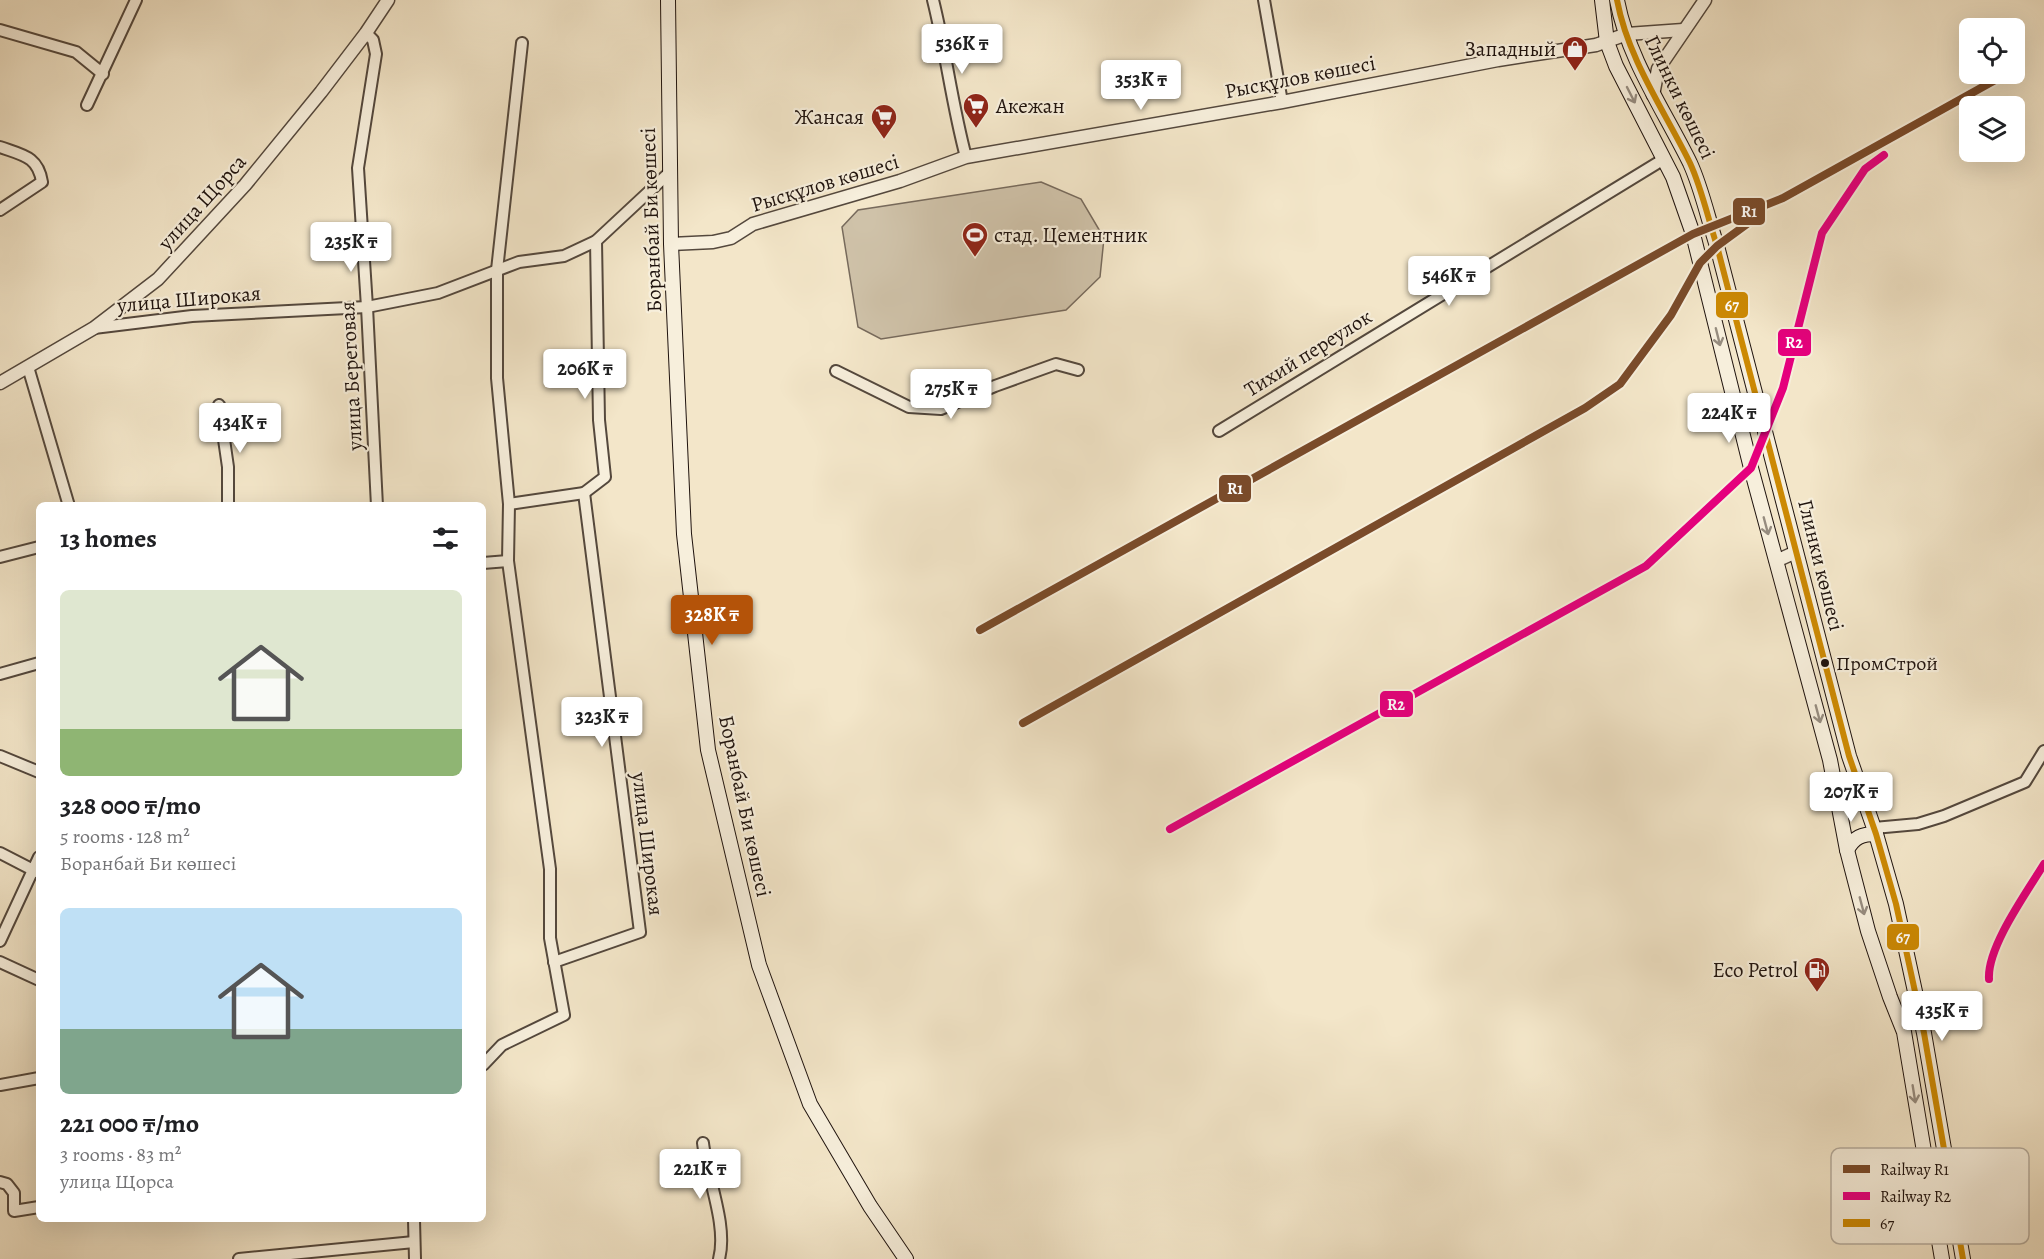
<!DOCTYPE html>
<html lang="en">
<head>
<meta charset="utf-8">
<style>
  :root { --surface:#fff; --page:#f2f2f2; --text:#202124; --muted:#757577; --accent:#b45309 }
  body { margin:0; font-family:Alegreya,serif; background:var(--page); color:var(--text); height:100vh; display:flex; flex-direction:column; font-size:22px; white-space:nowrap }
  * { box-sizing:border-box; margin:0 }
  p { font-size:20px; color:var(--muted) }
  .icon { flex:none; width:33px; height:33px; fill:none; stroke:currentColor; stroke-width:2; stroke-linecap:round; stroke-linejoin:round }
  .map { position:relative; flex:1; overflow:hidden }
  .sheet { position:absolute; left:36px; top:502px; width:450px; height:720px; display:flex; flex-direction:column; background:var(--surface); border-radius:9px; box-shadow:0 6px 24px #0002 }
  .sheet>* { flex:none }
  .buttons { position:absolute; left:1959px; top:18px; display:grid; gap:12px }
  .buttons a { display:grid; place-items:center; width:66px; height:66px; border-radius:9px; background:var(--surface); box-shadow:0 6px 24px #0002; font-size:30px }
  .price { position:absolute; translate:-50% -51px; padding:0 14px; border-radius:6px; background:#fff; color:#222; font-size:20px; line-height:39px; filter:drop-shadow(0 2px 3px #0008) }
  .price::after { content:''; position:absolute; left:50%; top:36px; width:18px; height:14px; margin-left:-9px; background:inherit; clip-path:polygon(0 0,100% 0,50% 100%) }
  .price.on { background:var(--accent); color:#fff }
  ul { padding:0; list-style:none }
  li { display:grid; align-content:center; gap:12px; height:318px; padding:0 24px }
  li span { display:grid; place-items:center; height:186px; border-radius:9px; color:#555 }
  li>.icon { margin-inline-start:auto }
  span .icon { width:108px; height:108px; fill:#fffc; stroke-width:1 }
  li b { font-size:26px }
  h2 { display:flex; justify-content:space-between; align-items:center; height:72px; padding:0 24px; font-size:26px }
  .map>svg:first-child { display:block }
  .green { fill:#cfc2a9; stroke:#776a5c; stroke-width:1.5 }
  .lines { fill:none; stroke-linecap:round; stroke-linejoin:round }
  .minor-casing { stroke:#54483d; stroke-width:14 }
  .tertiary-casing { stroke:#54483d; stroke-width:15 }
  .secondary-casing { stroke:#1f130e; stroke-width:16 }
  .minor { stroke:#f7efdc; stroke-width:10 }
  .tertiary { stroke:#f7efdc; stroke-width:12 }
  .secondary { stroke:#f7efdc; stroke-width:14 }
  .bus-1-casing { stroke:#f7efdc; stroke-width:10 }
  .bus-1 { stroke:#cc8903; stroke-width:6 }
  .rail-1-casing { stroke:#f7efdc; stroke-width:12 }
  .rail-2-casing { stroke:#f7efdc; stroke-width:12 }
  .rail-1 { stroke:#7a4b2a; stroke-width:8 }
  .rail-2 { stroke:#e5007d; stroke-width:8 }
  .oneway { stroke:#968c7f }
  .bus-dot { fill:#1f130e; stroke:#f7efdc; stroke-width:2 }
  .labels { text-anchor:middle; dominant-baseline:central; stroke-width:4.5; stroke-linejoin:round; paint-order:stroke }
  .bus-label { font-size:20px; fill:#1f130e; stroke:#f7efdc; text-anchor:start }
  .poi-label { font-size:21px; fill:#1f130e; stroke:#f7efdc; text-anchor:end }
  .street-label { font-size:21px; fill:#1f130e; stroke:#f7efdc }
  .key { fill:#f7efdc; stroke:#b6ad9e; stroke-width:1.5 }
  .key-label { font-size:16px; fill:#1f130e }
  .line-badge { stroke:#f7efdc; stroke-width:2 }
  .badge-label { font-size:16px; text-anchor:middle; font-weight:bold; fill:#fff }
</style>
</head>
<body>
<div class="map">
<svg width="2044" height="1259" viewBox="0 0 2044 1259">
  <rect width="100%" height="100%" fill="#f3e6c9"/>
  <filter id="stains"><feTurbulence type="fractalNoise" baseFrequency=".00333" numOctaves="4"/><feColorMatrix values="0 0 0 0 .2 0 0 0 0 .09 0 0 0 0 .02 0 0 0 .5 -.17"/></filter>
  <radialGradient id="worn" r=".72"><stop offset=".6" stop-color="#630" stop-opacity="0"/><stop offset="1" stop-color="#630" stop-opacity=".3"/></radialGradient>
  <!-- green -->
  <polygon class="green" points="1041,182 1081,199 1104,238 1100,277 1066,310 881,339 858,327 842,227 858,210"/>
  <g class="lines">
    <!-- minor casing -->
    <g class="minor-casing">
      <g id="minor">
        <path d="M933,0C946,52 952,105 966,157"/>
        <polyline points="1264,0 1282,102"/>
        <polyline points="0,30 76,52 103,74"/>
        <polyline points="366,33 373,40 376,54 358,168 367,307 377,506"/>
        <polyline points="87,105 136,0"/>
        <path d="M0,147C22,155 38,156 42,182L0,210"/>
        <polyline points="94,328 192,316 367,307 438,293 519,262 564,256 596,241 669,173"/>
        <polyline points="28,367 69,506"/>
        <polyline points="836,371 909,407 941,409 995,386 1056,364 1078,370"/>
        <polyline points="219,405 228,467 228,506"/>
        <polyline points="1219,431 1664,159"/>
        <polyline points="509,504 584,493 605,477 599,420 596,241"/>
        <polyline points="0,557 39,547"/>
        <polyline points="483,563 508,561"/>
        <polyline points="0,674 39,663"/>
        <polyline points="0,756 39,772"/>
        <polyline points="1874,828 1918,824 1944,816 2025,782 2044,751"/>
        <polyline points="0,853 37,872"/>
        <polyline points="0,941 39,857"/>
        <polyline points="0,962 39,980"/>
        <polyline points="554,962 640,932 584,493"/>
        <polyline points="483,1065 502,1045 564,1015 550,938 550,869 508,561 509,504 497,378 497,270 522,43"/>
        <polyline points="0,1085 39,1078"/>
        <path d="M703,1143C707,1177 728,1226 719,1259"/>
        <polyline points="0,1182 7,1184 14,1193 14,1211 39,1207"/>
        <polyline points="414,1220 415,1259"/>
        <polyline points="239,1259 414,1242"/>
      </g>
    </g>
    <!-- tertiary casing -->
    <g class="tertiary-casing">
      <g id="tertiary">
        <polyline points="1653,95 1658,69 1705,0"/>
        <polyline points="671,244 713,242 731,238 753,224 900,181 966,157 1282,102 1498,60 1596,45 1627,34 1683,30"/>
        <polyline points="0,383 94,328 158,279 245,185 321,92 366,33 388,0"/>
        <polyline points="1776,561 1796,552"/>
      </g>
    </g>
    <!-- secondary casing -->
    <g class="secondary-casing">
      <g id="secondary">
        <polyline points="668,0 671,244 684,534 708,750 759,965 810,1104 870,1206 906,1259"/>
        <polyline points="1602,0 1607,42 1616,66 1673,177 1693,234 1751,468 1830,760 1847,850 1868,931 1890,997 1904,1032 1942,1259"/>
        <path d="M1617,0C1628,59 1664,110 1690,163C1702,189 1708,219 1717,246L1849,756L1876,834L1896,904L1924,1033L1963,1259"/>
        <path d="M1847,850C1854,837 1862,834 1876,834"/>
      </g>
    </g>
    <!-- minor -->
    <use href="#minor" class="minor"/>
    <!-- tertiary -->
    <use href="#tertiary" class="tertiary"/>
    <!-- secondary -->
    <use href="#secondary" class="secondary"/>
    <!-- bus-1 casing -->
    <g class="bus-1-casing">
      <path id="bus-1" d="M1617,0C1628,59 1664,110 1690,163C1702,189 1708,219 1717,246L1849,756L1876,834L1896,904L1924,1033L1963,1259"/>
    </g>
    <!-- bus-1 -->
    <use href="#bus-1" class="bus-1"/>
    <!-- rail-1 casing -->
    <g class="rail-1-casing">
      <g id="rail-1">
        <polyline points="980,630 1693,234 1783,198 2006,74"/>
        <polyline points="1023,723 1585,408 1620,384 1671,315 1700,263 1717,246 1747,224"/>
      </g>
    </g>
    <!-- rail-2 casing -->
    <g class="rail-2-casing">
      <g id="rail-2">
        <polyline points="1170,829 1646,566 1751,468 1783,388 1822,233 1865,169 1884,155"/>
        <path d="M1989,979C1987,947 2027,892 2044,864"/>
      </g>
    </g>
    <!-- rail-1 -->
    <use href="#rail-1" class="rail-1"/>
    <!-- rail-2 -->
    <use href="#rail-2" class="rail-2"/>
  </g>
  <!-- one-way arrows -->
  <defs><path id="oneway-shaft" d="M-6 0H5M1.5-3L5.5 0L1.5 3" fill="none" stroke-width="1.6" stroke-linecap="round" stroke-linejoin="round" transform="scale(1.5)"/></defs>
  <g class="oneway">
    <use href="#oneway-shaft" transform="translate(1631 95) rotate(63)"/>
    <use href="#oneway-shaft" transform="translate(1718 337) rotate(76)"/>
    <use href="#oneway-shaft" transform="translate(1766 526) rotate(75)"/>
    <use href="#oneway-shaft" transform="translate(1818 714) rotate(75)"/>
    <use href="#oneway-shaft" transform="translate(1862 906) rotate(75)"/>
    <use href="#oneway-shaft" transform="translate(1914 1094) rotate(81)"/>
  </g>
  <!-- icons -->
  <defs>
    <g id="shop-pin" transform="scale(1.35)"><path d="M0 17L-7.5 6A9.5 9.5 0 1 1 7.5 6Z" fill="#8f2418" stroke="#f7efdc"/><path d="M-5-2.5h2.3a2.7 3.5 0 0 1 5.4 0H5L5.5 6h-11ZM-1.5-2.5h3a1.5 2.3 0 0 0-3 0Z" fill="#fff"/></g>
    <g id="supermarket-pin" transform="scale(1.35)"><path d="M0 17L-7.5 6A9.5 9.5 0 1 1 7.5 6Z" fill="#8f2418" stroke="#f7efdc"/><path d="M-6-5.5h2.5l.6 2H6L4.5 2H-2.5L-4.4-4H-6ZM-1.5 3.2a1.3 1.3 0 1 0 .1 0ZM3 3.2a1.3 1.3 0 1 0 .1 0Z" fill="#fff"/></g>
    <g id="stadium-pin" transform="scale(1.35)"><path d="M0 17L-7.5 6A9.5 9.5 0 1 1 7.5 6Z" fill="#8f2418" stroke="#f7efdc"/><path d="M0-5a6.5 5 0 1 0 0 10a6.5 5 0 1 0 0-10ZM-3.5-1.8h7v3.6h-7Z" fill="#fff"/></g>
    <g id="fuel-pin" transform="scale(1.35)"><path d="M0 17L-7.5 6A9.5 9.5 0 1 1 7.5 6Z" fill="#8f2418" stroke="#f7efdc"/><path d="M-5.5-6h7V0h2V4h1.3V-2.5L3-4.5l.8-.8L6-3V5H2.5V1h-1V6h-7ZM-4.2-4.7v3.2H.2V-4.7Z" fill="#fff"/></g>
  </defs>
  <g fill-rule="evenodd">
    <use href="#shop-pin" x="1575" y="49"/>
    <use href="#supermarket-pin" x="976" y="106"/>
    <use href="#supermarket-pin" x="884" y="117"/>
    <use href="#stadium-pin" x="975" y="235"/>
    <use href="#fuel-pin" x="1817" y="970"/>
  </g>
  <!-- markers -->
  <circle class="bus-dot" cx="1825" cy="663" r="5"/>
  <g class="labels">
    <!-- bus labels -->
    <g class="bus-label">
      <text x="1836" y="663">ПромСтрой</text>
    </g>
    <!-- poi labels -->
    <g class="poi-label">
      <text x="1556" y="49">Западный</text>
      <text x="996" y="106" text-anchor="start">Акежан</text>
      <text x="864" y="117">Жансая</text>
      <text x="994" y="235" text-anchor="start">стад. Цементник</text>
      <text x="1798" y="970">Eco Petrol</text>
    </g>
    <!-- street labels -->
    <g class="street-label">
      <text transform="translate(1300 77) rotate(-11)">Рысқұлов көшесі</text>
      <text transform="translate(1680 97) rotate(64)">Глинки көшесі</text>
      <text transform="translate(825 183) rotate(-17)">Рысқұлов көшесі</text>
      <text transform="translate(202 202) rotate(-48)">улица Щорса</text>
      <text transform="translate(651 220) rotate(-92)">Боранбай Би көшесі</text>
      <text transform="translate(189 299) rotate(-5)">улица Широкая</text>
      <text transform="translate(1308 353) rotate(-32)">Тихий переулок</text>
      <text transform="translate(351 376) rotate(-93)">улица Береговая</text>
      <text transform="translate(1821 565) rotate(76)">Глинки көшесі</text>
      <text transform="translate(745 806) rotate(78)">Боранбай Би көшесі</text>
      <text transform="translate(648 844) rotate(83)">улица Широкая</text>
    </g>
  </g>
  <!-- legend -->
  <rect x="1831" y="1148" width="198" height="96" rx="9" class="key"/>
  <rect x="1843" y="1165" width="27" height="8" fill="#7a4b2a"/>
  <rect x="1843" y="1192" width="27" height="8" fill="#e5007d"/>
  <rect x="1843" y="1219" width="27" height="8" fill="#cc8903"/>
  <g class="key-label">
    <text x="1880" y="1175">Railway R1</text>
    <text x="1880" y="1202">Railway R2</text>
    <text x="1880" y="1229">67</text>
  </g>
  <g class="line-badge">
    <rect x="1732" y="197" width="34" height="29" rx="6" fill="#7a4b2a"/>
    <rect x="1715" y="291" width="34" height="28" rx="6" fill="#cc8903"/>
    <rect x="1777" y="328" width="35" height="29" rx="6" fill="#e5007d"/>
    <rect x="1218" y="474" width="34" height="29" rx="6" fill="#7a4b2a"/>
    <rect x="1379" y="690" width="35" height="28" rx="6" fill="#e5007d"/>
    <rect x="1886" y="923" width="34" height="28" rx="6" fill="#cc8903"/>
  </g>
  <g class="badge-label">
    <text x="1749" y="217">R1</text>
    <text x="1732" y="311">67</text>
    <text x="1794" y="348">R2</text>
    <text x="1235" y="494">R1</text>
    <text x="1396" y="710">R2</text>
    <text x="1903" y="943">67</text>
  </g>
  <rect width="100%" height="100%" filter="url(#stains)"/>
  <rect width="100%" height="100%" fill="url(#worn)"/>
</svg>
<div class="buttons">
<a><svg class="icon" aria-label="locate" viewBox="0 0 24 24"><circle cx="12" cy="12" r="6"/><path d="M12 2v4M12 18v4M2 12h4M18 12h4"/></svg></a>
<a><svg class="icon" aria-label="layers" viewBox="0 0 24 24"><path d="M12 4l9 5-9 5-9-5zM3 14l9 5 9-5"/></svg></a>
</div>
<b class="price" style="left:962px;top:75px">536K ₸</b>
<b class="price" style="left:1141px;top:111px">353K ₸</b>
<b class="price" style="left:351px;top:273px">235K ₸</b>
<b class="price" style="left:1449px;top:307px">546K ₸</b>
<b class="price" style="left:585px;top:400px">206K ₸</b>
<b class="price" style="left:951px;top:420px">275K ₸</b>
<b class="price" style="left:1729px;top:444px">224K ₸</b>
<b class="price" style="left:240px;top:454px">434K ₸</b>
<b class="price on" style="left:712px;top:646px">328K ₸</b>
<b class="price" style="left:602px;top:748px">323K ₸</b>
<b class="price" style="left:1851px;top:823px">207K ₸</b>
<b class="price" style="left:1942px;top:1042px">435K ₸</b>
<b class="price" style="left:700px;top:1200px">221K ₸</b>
<section class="sheet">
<h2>13 homes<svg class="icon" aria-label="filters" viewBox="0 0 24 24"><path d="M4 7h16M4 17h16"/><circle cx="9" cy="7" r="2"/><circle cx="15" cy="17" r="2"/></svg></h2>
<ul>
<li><span style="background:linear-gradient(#dfe7d0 75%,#8fb573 0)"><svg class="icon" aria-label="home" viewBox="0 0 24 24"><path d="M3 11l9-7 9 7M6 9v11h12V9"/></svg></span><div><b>328 000 ₸/mo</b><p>5 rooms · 128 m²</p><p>Боранбай Би көшесі</p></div></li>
<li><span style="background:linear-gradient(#bfe0f5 65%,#7fa58c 0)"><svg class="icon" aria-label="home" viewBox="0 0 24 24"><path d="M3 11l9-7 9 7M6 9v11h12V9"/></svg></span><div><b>221 000 ₸/mo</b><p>3 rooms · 83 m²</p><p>улица Щорса</p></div></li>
</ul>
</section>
</div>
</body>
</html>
